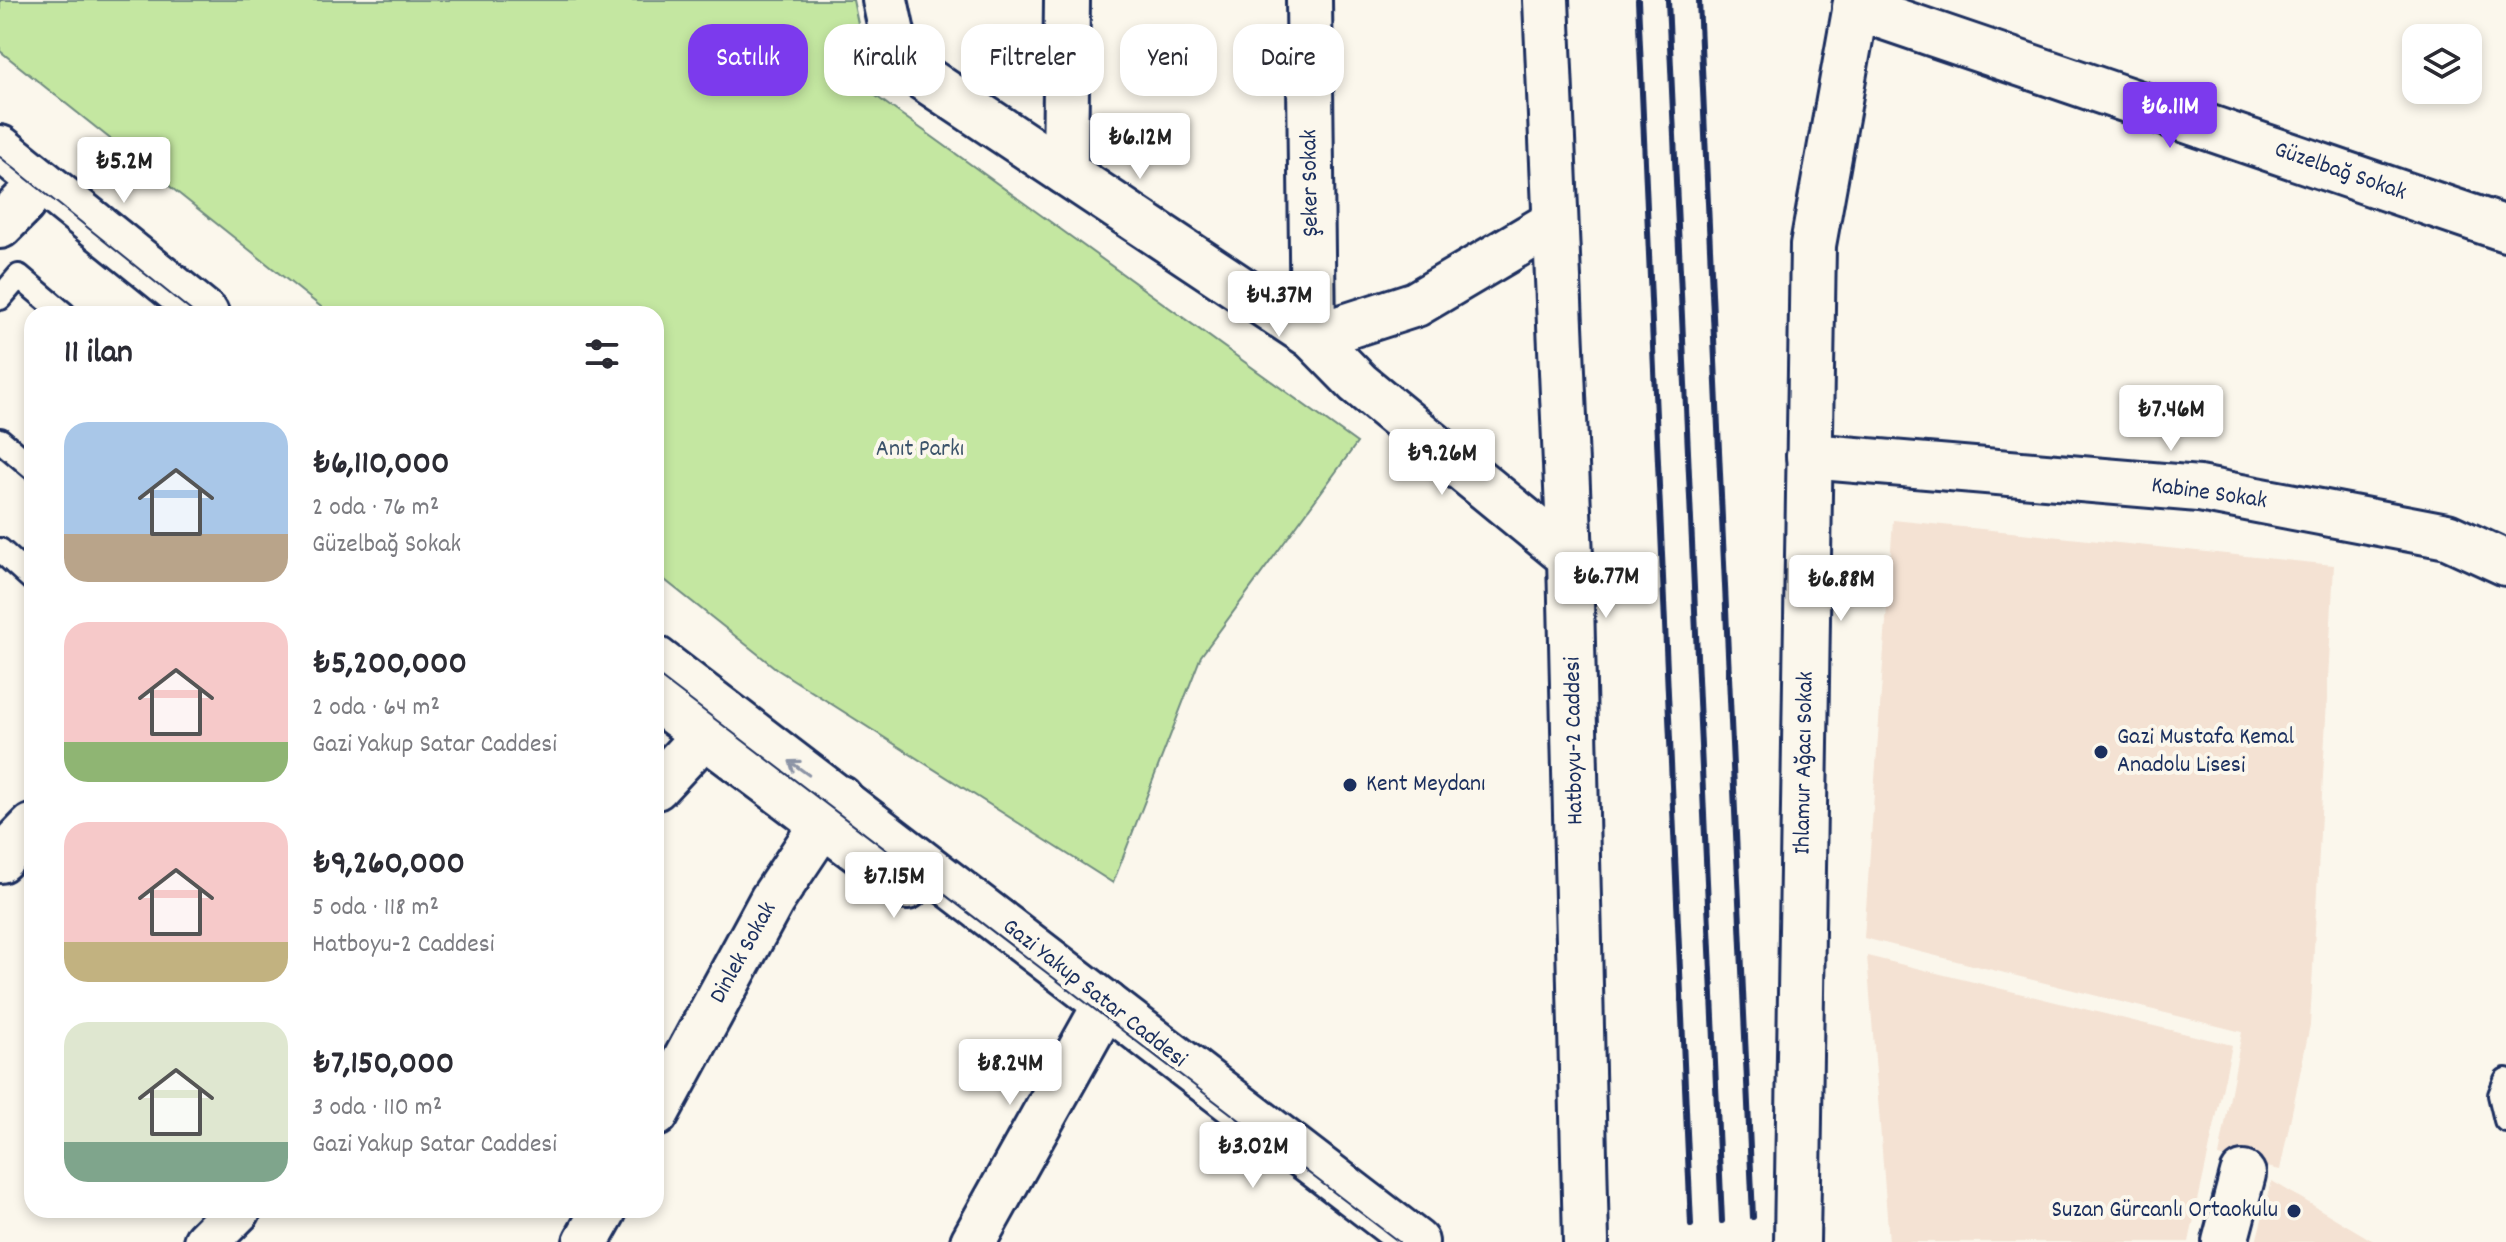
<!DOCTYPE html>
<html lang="tr">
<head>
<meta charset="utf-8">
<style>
  :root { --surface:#fff; --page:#f2f2f3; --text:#2b2b33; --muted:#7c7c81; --accent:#7c3aed }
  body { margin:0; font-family:Dekko,sans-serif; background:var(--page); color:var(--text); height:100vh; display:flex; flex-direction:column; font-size:30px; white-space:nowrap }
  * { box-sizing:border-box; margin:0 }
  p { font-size:26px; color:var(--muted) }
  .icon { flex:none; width:44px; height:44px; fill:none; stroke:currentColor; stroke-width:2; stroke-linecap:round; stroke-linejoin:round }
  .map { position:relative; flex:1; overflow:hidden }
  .drawer { position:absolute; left:24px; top:306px; width:640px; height:912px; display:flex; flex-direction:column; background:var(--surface); border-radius:24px; box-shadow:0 4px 12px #0003 }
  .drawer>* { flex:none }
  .hud { position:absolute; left:688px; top:24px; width:760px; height:72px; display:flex; gap:16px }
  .fabs { position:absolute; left:2402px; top:24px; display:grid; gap:16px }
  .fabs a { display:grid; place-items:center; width:80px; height:80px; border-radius:16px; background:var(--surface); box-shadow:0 4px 12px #0003; font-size:40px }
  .price { position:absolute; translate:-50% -68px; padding:0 18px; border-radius:8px; background:#fff; color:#222; font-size:26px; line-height:52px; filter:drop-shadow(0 2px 4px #0008) }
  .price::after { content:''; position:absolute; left:50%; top:48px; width:24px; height:18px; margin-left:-12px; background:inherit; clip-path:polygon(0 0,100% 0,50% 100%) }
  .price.on { background:var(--accent); color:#fff }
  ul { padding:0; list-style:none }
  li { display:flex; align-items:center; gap:24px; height:200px; padding:0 40px }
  li span { display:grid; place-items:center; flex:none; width:224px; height:160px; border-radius:24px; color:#555 }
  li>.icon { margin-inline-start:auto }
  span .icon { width:96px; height:96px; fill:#fffc; stroke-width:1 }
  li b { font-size:34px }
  h2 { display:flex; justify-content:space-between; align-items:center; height:96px; padding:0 40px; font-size:34px }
  .pill { padding:0 28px; border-radius:24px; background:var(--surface); box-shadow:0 4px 12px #0003; font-size:28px; line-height:72px }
  .pill.on { background:var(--accent); color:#fff }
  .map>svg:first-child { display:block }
  .built { fill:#f4e2d3 }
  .green { fill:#c4e7a1; stroke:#708b80; stroke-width:2 }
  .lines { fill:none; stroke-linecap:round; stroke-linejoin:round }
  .lane-casing { stroke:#1b2f5e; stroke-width:28 }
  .street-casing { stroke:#1b2f5e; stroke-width:50 }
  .secondary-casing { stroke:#1b2f5e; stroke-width:50 }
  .lane { stroke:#fbf7ec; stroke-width:22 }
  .street { stroke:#fbf7ec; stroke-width:44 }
  .secondary { stroke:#fbf7ec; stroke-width:44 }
  .tram { stroke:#1b2f5e; stroke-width:2 }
  .rail { stroke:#1b2f5e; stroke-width:6 }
  .oneway { stroke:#8b93a5 }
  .poi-dot { fill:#1b2f5e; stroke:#fbf7ec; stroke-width:3 }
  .labels { text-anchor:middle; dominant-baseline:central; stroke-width:8; stroke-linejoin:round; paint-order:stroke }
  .street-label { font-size:24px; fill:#1b2f5e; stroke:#fbf7ec }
  .park-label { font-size:24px; fill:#3d546b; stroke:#fbf7ec }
  .poi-label { font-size:24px; fill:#1b2f5e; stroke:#fbf7ec; text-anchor:start }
</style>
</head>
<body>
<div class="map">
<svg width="2506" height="1242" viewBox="0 0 2506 1242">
  <rect width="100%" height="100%" fill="#fbf7ec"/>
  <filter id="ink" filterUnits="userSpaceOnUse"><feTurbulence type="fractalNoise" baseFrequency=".0125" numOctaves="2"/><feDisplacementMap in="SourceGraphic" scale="16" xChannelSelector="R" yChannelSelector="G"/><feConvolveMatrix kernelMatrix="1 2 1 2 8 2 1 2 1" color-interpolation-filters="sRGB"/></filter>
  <g filter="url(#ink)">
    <!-- built -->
    <g class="built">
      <polygon points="1893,520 2334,565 2310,1025 2280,1170 2219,1156 2242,1032 1864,938"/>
      <polygon points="1867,956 2232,1045 2189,1242 1889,1242"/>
      <polygon points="2272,1181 2375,1242 2256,1242"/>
    </g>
    <!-- green -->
    <polygon class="green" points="0,0 853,0 873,94 1357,443 1201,656 1113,883 778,670 656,573 656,314 330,314 0,51"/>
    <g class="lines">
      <!-- lane casing -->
      <g class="lane-casing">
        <g id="lane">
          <polyline points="0,298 19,276 64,314"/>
          <polyline points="0,440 32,467"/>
          <polyline points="0,550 32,579"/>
          <polyline points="2506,1080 2500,1095 2506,1120"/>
        </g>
      </g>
      <!-- street casing -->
      <g class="street-casing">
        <g id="street">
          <polyline points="885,0 898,61 1313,337 1358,383 1570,557"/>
          <polyline points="1309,0 1313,337 1416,304 1555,222"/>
          <polyline points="1855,7 2506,229"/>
          <polyline points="1065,172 1067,0"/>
          <polyline points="0,226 23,203"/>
          <polyline points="1809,456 2199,489 2447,536 2506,563"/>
          <polyline points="656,787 725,713"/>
          <polyline points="0,860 32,827"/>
          <polyline points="656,1114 772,900 840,798"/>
          <polyline points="206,1242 238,1210"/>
          <polyline points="586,1242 604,1210"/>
          <polyline points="973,1242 1106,1004"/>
          <polyline points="1797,1242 1813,245 1857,0"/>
          <polyline points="2225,1242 2243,1174"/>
        </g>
      </g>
      <!-- secondary casing -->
      <g class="secondary-casing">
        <g id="secondary">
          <polyline points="1546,0 1570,557 1586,1242"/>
          <polyline points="0,148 206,314"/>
          <polyline points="656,659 1416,1242"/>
          <polyline points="656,699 907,887"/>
        </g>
      </g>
      <!-- lane -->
      <use href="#lane" class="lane"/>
      <!-- street -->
      <use href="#street" class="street"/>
      <!-- secondary -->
      <use href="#secondary" class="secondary"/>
      <!-- tram -->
      <g class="tram">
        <polyline points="0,157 195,314"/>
        <polyline points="656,674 1399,1242"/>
      </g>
      <!-- rail -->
      <g class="rail">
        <polyline points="1638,0 1691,1225"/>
        <polyline points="1668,0 1722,1221"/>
        <polyline points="1699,0 1753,1217"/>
      </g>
    </g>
    <!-- one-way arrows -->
    <defs><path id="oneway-shaft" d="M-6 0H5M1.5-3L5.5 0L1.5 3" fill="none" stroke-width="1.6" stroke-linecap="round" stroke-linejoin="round" transform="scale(2)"/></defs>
    <use class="oneway" href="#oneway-shaft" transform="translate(799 768) rotate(-144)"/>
  </g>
  <!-- markers -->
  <g class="poi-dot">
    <circle cx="2101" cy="752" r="8"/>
    <circle cx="1350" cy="785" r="8"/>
    <circle cx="2294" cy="1211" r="8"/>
  </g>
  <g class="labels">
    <!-- street labels -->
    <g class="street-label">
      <text transform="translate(2340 172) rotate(19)">Güzelbağ Sokak</text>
      <text transform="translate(1311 183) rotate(-91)">Şeker Sokak</text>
      <text transform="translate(2209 494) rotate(8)">Kabine Sokak</text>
      <text transform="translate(1575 741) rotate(-91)">Hatboyu-2 Caddesi</text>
      <text transform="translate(1805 763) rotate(-89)">Ihlamur Ağacı Sokak</text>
      <text transform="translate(744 953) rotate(-61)">Dinlek Sokak</text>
      <text transform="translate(1094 994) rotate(38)">Gazi Yakup Satar Caddesi</text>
    </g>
    <!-- park labels -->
    <g class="park-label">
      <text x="920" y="450">Anıt Parkı</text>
    </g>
    <!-- poi labels -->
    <g class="poi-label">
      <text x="2117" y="738">Gazi Mustafa Kemal<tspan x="2117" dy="28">Anadolu Lisesi</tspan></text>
      <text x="1366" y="785">Kent Meydanı</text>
      <text x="2278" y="1211" text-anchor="end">Suzan Gürcanlı Ortaokulu</text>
    </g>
  </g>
</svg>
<div class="fabs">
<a><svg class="icon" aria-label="layers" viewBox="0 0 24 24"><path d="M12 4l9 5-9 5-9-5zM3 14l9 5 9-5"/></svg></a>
</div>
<b class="price on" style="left:2170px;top:150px">₺6.11M</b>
<b class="price" style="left:1140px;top:181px">₺6.12M</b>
<b class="price" style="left:124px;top:205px">₺5.2M</b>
<b class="price" style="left:1279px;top:339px">₺4.37M</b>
<b class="price" style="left:2171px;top:453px">₺7.46M</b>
<b class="price" style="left:1442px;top:497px">₺9.26M</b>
<b class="price" style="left:1606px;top:620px">₺6.77M</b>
<b class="price" style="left:1841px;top:623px">₺6.88M</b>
<b class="price" style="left:894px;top:920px">₺7.15M</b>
<b class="price" style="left:1010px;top:1107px">₺8.24M</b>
<b class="price" style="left:1253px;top:1190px">₺3.02M</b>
<div class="hud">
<a class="pill on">Satılık</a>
<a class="pill">Kiralık</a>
<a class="pill">Filtreler</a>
<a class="pill">Yeni</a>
<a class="pill">Daire</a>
</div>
<section class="drawer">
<h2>11 ilan<svg class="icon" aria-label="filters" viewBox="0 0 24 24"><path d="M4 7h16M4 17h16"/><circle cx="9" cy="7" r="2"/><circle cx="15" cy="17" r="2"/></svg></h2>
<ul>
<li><span style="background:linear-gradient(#a9c7e8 70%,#b9a48a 0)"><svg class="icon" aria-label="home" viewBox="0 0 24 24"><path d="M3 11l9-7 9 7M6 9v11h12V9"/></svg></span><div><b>₺6,110,000</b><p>2 oda · 76 m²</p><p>Güzelbağ Sokak</p></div></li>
<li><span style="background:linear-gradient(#f6c9c9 75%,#8fb573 0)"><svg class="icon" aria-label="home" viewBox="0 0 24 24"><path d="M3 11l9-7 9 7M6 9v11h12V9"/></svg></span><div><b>₺5,200,000</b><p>2 oda · 64 m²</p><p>Gazi Yakup Satar Caddesi</p></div></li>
<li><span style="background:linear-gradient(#f6c9c9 75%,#c2b280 0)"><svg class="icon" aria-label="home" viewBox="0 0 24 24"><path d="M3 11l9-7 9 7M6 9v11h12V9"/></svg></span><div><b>₺9,260,000</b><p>5 oda · 118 m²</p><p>Hatboyu-2 Caddesi</p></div></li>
<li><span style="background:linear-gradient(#dfe7d0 75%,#7fa58c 0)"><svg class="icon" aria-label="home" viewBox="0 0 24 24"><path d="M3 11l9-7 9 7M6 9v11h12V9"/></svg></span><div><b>₺7,150,000</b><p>3 oda · 110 m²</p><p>Gazi Yakup Satar Caddesi</p></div></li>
</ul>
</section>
</div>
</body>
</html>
